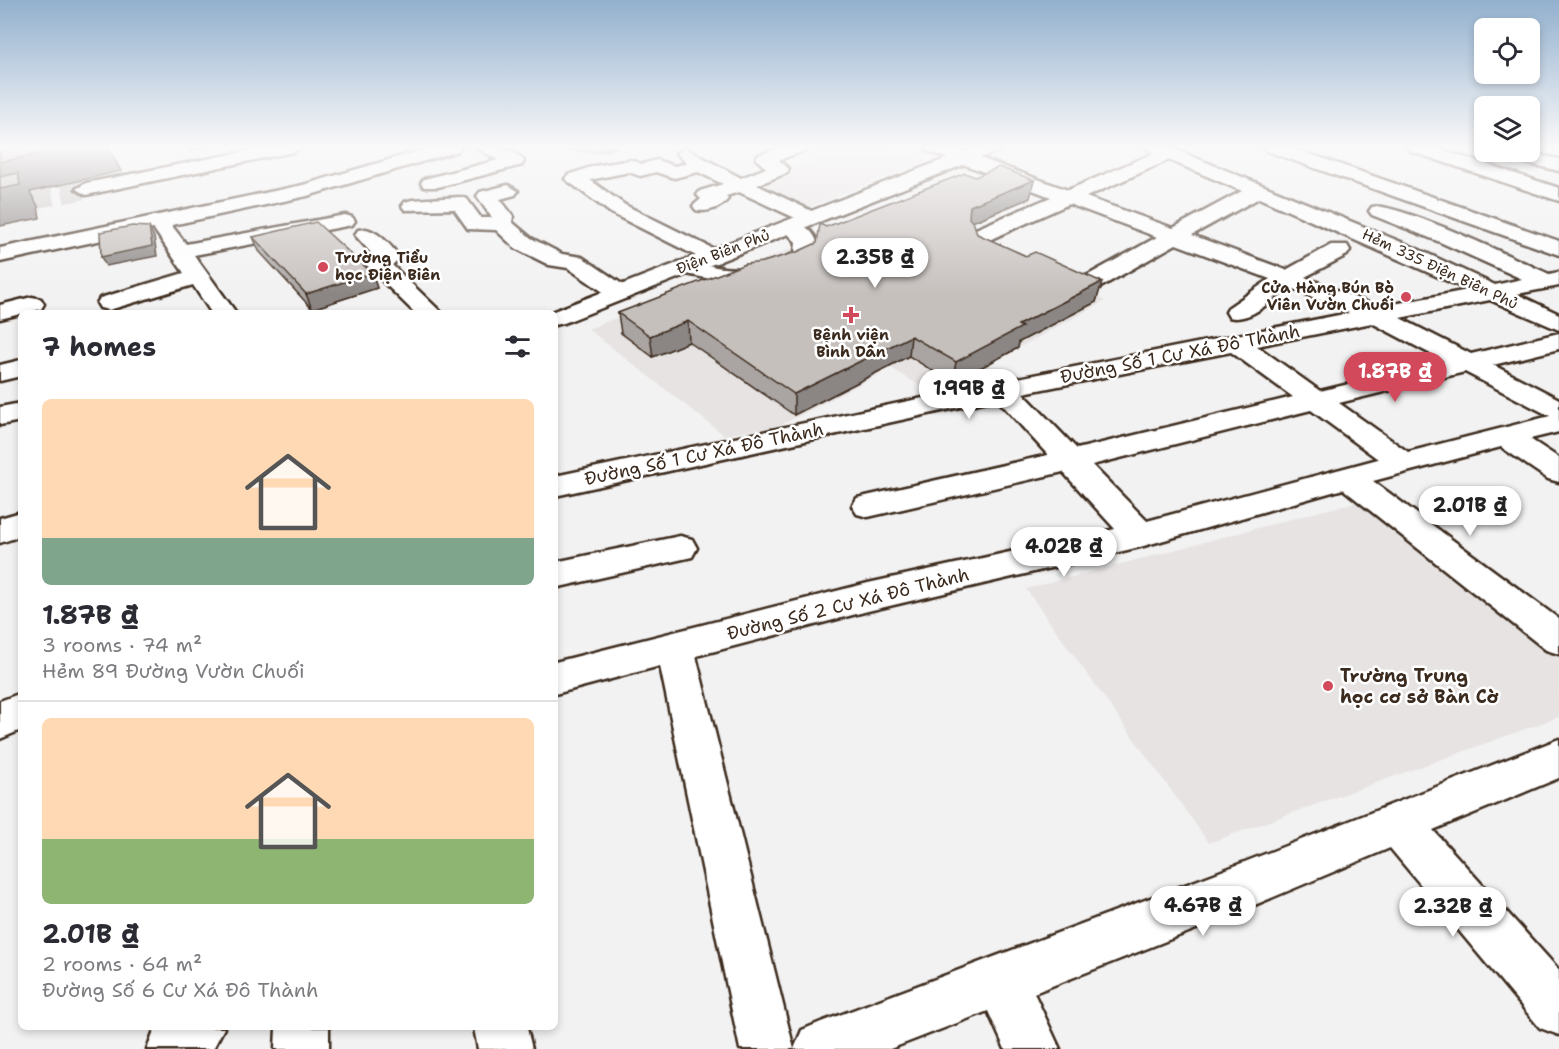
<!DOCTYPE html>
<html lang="en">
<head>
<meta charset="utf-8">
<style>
  :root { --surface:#fff; --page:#f7f7f7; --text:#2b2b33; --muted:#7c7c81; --line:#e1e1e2; --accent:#d1495b }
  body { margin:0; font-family:"Shantell Sans",sans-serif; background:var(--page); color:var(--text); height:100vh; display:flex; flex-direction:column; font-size:22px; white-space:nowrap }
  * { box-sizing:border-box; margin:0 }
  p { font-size:20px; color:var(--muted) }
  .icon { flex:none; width:33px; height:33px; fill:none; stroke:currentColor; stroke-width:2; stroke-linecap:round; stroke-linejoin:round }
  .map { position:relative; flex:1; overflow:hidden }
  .panel { position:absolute; left:18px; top:310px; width:540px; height:720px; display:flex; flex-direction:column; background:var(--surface); border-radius:9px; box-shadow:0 3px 9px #0003 }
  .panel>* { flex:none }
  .fabs { position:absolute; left:1474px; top:18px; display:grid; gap:12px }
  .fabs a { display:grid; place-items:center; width:66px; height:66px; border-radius:9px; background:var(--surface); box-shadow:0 3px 9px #0003; font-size:30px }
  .price { position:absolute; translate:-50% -51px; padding:0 14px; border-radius:21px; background:#fff; color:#222; font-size:20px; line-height:39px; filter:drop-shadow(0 2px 3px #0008) }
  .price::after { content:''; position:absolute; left:50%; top:36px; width:18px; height:14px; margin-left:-9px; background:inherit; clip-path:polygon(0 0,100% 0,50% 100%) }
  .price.on { background:var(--accent); color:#fff }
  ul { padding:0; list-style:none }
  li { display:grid; align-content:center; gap:12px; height:318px; padding:0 24px }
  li+li { border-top:2px solid var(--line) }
  li span { display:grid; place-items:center; height:186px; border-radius:9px; color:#555 }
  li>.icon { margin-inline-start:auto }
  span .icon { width:108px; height:108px; fill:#fffc; stroke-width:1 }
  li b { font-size:26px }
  h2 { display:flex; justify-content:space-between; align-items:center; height:72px; padding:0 24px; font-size:26px }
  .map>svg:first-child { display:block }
  .built { fill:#e6e3e2 }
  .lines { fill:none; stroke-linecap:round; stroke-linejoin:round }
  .minor-tunnel { stroke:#cecac8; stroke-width:20; stroke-dasharray:20 10; stroke-linecap:butt }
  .minor-casing { stroke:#3b2a1e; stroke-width:5 }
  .major-casing { stroke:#3b2a1e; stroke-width:5 }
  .minor { fill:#fff; fill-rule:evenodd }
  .major { fill:#fff; fill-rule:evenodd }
  .wall { fill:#aaa5a3; stroke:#3b2a1e; stroke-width:1.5 }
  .shaded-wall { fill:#8b8684; stroke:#3b2a1e; stroke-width:1.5 }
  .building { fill:#c6c0bd; stroke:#3b2a1e; stroke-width:1.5 }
  .poi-dot { fill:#d1495b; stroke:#fff; stroke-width:2 }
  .labels { text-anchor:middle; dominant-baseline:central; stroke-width:5; stroke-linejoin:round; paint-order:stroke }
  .far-street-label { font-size:15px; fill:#3b2a1e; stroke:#fff }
  .far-poi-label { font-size:15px; font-weight:bold; fill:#3b2a1e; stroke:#fff; text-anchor:start }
  .street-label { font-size:18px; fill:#3b2a1e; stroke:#fff }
  .poi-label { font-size:18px; font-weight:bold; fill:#3b2a1e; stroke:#fff; text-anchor:start }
</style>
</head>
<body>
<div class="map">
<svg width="1559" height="1049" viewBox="0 0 1559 1049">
  <rect width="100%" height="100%" fill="#f3f2f2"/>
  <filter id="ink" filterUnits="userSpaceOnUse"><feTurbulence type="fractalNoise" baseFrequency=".0167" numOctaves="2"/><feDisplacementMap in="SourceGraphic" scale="12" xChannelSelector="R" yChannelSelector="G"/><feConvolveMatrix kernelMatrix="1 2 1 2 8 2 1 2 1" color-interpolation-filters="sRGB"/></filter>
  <g filter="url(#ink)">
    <!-- built -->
    <g class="built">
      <polygon points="807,147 884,147 925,161 802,210 748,184 825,156"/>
      <polygon points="897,207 1105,301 933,394 891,368 779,426 724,435 588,329"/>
      <polygon points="1367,499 1559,655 1559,717 1209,843 1026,589"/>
    </g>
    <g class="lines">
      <!-- minor-tunnel -->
      <polyline class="minor-tunnel" points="33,199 86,189"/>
      <!-- minor casing -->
      <g class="minor-casing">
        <g id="minor">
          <polygon points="267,147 302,147 293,152 86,195 76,189 86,183"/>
          <path d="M475,147C491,147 513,147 524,161L522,165L438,187H424L421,183L424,179L498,160Z"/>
          <path d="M781,147H807L804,151L779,160L789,169L787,173L757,185L818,214L821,218L818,222H804L739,192L726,196L728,199C721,208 707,213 696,210L693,206L701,199L697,195L700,191L723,184L698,172L674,178L656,172L640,176L629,172L590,180L625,205L720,252L723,257L720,262L712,264L611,213L565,179L568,175L594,166L631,160L642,164L657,160L675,166L687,163L676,153L685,148L741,178L766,168L756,159L758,155Z"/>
          <path d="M925,147H950L1068,190L1154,153L1145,147H1169L1411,246L1495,285L1522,279L1440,242L1372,215L1369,211L1372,207C1395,201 1520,261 1549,274L1559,272V286L1517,294L1559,314V330L1490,300L1400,318L1471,354L1559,333V349L1493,365L1559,399V432L1530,439L1559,458V482L1548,479L1501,447L1373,481L1559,619V654L1546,650L1343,489L1140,547L868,611L696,656L794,1049H740L660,666L555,694V662L868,583L1115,529L1063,472L868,517L857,514L852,506L857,498L1048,455L997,399L555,496V476L1003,381L1349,313L1289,287C1272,299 1251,323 1229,317L1226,312L1229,307L1270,279L1176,244L1097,289H1081L1077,284L1081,279L1157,237L1069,204L987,241H971L968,236L971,231L1051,197L928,151ZM1169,160L1242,191L1173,228L1086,197ZM1259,198L1468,290L1378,307L1305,277L1347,255L1350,250L1347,245H1331L1286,270L1192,235ZM1372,323L1444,361L1320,391L1257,346ZM1231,352L1293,397L1077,449L1023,393ZM1465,372L1550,416L1408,452L1339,403ZM1311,410L1378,459L1147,521L1092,465Z"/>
          <polygon points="1264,147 1290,147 1559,241 1559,255 1267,151"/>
          <polygon points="1407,147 1433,147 1559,188 1559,201 1410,151"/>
          <polygon points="1494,152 1525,152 1559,159 1559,171 1497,156"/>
          <polygon points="508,185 518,191 515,195 500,199 513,216 512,222 531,238 562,254 582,257 628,288 632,293 628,298 612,298 568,268 549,265 515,248 496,230 468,229 454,209 405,210 402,206 405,202 412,200 460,197 467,199 481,218 492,218 477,196 480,192"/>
          <polygon points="345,215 352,217 355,221 352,225 194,255 237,314 212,314 193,285 109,310 100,308 97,303 100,298 184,273 149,222 152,218 166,218 186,244"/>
          <path d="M791,220C809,224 826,243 814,261C763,287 732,285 678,272L675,267L678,262C690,259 703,264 716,267C745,272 769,266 795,253L796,242L780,226L784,222Z"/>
          <path d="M366,229C379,232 393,247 400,258L392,265L443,314H416L369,268L366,263L374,256L355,235L358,230Z"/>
          <polygon points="32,297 41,299 44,304 41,309 0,319 0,305"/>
          <polygon points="21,360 21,376 0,381 0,365"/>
          <polygon points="21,403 21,421 0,425 0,407"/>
          <polygon points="680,536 692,539 697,548 692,557 555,588 555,562"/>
          <polygon points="21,693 21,730 0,739 0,701"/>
          <polygon points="1559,739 1559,778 1433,830 1559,970 1559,1035 1540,1028 1390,848 1214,922 1034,993 1060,1049 1005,1049 988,1011 890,1049 794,1049 802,1030 821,1022 1214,874"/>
          <polygon points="155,1028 224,1028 213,1049 147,1049"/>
          <polygon points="276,1028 329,1028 329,1049 275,1049"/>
          <polygon points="474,1028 527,1028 532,1049 478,1049"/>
        </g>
      </g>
      <!-- major casing -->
      <g class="major-casing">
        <g id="major">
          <polygon points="433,147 461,147 458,151 307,196 0,262 0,248 303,185"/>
          <polygon points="976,147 1001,147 998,151 564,323 555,325 555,314 546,314"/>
          <polygon points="21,512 21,536 0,543 0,518"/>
        </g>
      </g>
      <!-- minor -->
      <use href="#minor" class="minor"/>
      <!-- major -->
      <use href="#major" class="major"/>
    </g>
    <!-- wall -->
    <g class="wall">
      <polygon points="561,147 618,147 600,152 577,151"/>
      <polygon points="1034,180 1030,198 972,222 977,234 1026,256 1102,282 1096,302 1019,342 1018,348 952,383 909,356 794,415 689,342 653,357 621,333 618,313 763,262 797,252 817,243 826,227"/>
      <polygon points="253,237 372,273 377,288 312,309 259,251"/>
    </g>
    <!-- shaded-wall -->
    <g class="shaded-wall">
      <polygon points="72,147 108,147 121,171 30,192 38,206 40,218 0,226 0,162"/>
      <polygon points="187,147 204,147 189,151"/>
      <polygon points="599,147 618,147 600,152"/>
      <polygon points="1034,180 1030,198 967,224 970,206"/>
      <polygon points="149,227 154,237 157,256 106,266 101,257"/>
      <polygon points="372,273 377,288 312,309 306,294"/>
      <polygon points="1102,282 1096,302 1019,342 1018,348 952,383 956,362 1018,325"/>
      <polygon points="688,321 689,342 653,357 650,336"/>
      <polygon points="911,336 909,356 794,415 794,394"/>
    </g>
    <!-- building -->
    <g class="building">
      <polygon points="0,147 72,147 0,162"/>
      <polygon points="999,167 1034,180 970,206 969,218 974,224 977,234 1026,256 1035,252 1102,282 1018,325 1022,327 956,362 911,336 794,394 688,321 650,336 618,313 745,264 763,262 797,252 817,243 820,224 826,227 965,173 975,177"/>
      <polygon points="18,173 20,185 0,189 0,177"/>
      <polygon points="316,222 372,273 306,294 253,237"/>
      <polygon points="132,226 149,227 152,246 101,257 100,232"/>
    </g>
  </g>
  <!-- sky -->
  <linearGradient id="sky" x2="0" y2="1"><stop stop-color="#92b0ce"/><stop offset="0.5" stop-color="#faf9f9"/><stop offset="1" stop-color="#faf9f9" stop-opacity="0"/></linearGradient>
  <rect width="1559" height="294" fill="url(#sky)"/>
  <!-- markers -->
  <g class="poi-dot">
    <circle cx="323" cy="267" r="6"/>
    <circle cx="1406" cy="297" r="6"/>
    <path d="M848 306h6v6h6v6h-6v6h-6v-6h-6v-6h6z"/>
    <circle cx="1328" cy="686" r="6"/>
  </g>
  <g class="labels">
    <!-- far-street labels -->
    <g class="far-street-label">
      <text transform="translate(723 252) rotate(-21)">Điện Biên Phủ</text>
      <text transform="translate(1440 269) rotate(25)">Hẻm 335 Điện Biên Phủ</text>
    </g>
    <!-- far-poi labels -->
    <g class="far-poi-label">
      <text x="335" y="258">Trường Tiểu<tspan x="335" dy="17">học Điện Biên</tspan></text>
      <text x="1394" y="288" text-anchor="end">Cửa Hàng Bún Bò<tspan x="1394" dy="17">Viên Vườn Chuối</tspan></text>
      <text x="851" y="335" text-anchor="middle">Bệnh viện<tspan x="851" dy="17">Bình Dân</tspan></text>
    </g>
    <!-- street labels -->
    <g class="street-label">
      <text transform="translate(1180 354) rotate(-11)">Ðường Số 1 Cư Xá Đô Thành</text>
      <text transform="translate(704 454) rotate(-12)">Ðường Số 1 Cư Xá Đô Thành</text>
      <text transform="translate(848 604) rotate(-14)">Ðường Số 2 Cư Xá Đô Thành</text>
    </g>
    <!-- poi labels -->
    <g class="poi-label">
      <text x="1340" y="676">Trường Trung<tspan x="1340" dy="21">học cơ sở Bàn Cờ</tspan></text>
    </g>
  </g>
</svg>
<div class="fabs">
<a><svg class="icon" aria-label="locate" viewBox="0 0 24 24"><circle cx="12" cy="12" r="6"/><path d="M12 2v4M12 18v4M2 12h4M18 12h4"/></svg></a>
<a><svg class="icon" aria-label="layers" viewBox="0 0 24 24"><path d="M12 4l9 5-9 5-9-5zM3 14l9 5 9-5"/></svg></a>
</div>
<b class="price" style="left:875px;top:289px">2.35B ₫</b>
<b class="price on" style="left:1395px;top:403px">1.87B ₫</b>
<b class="price" style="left:969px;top:420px">1.99B ₫</b>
<b class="price" style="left:1470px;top:537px">2.01B ₫</b>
<b class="price" style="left:1064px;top:578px">4.02B ₫</b>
<b class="price" style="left:1203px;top:937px">4.67B ₫</b>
<b class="price" style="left:1453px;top:938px">2.32B ₫</b>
<section class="panel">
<h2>7 homes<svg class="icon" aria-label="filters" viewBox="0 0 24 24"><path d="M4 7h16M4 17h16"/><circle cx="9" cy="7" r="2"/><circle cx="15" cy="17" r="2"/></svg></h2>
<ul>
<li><span style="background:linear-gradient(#ffd9b3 75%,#7fa58c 0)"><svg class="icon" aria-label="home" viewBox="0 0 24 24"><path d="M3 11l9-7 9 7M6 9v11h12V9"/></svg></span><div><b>1.87B ₫</b><p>3 rooms · 74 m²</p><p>Hẻm 89 Đường Vườn Chuối</p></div></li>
<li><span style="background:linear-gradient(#ffd9b3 65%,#8fb573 0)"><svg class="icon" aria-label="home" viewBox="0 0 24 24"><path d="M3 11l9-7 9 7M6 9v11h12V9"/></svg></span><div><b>2.01B ₫</b><p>2 rooms · 64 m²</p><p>Đường Số 6 Cư Xá Đô Thành</p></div></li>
</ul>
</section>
</div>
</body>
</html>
